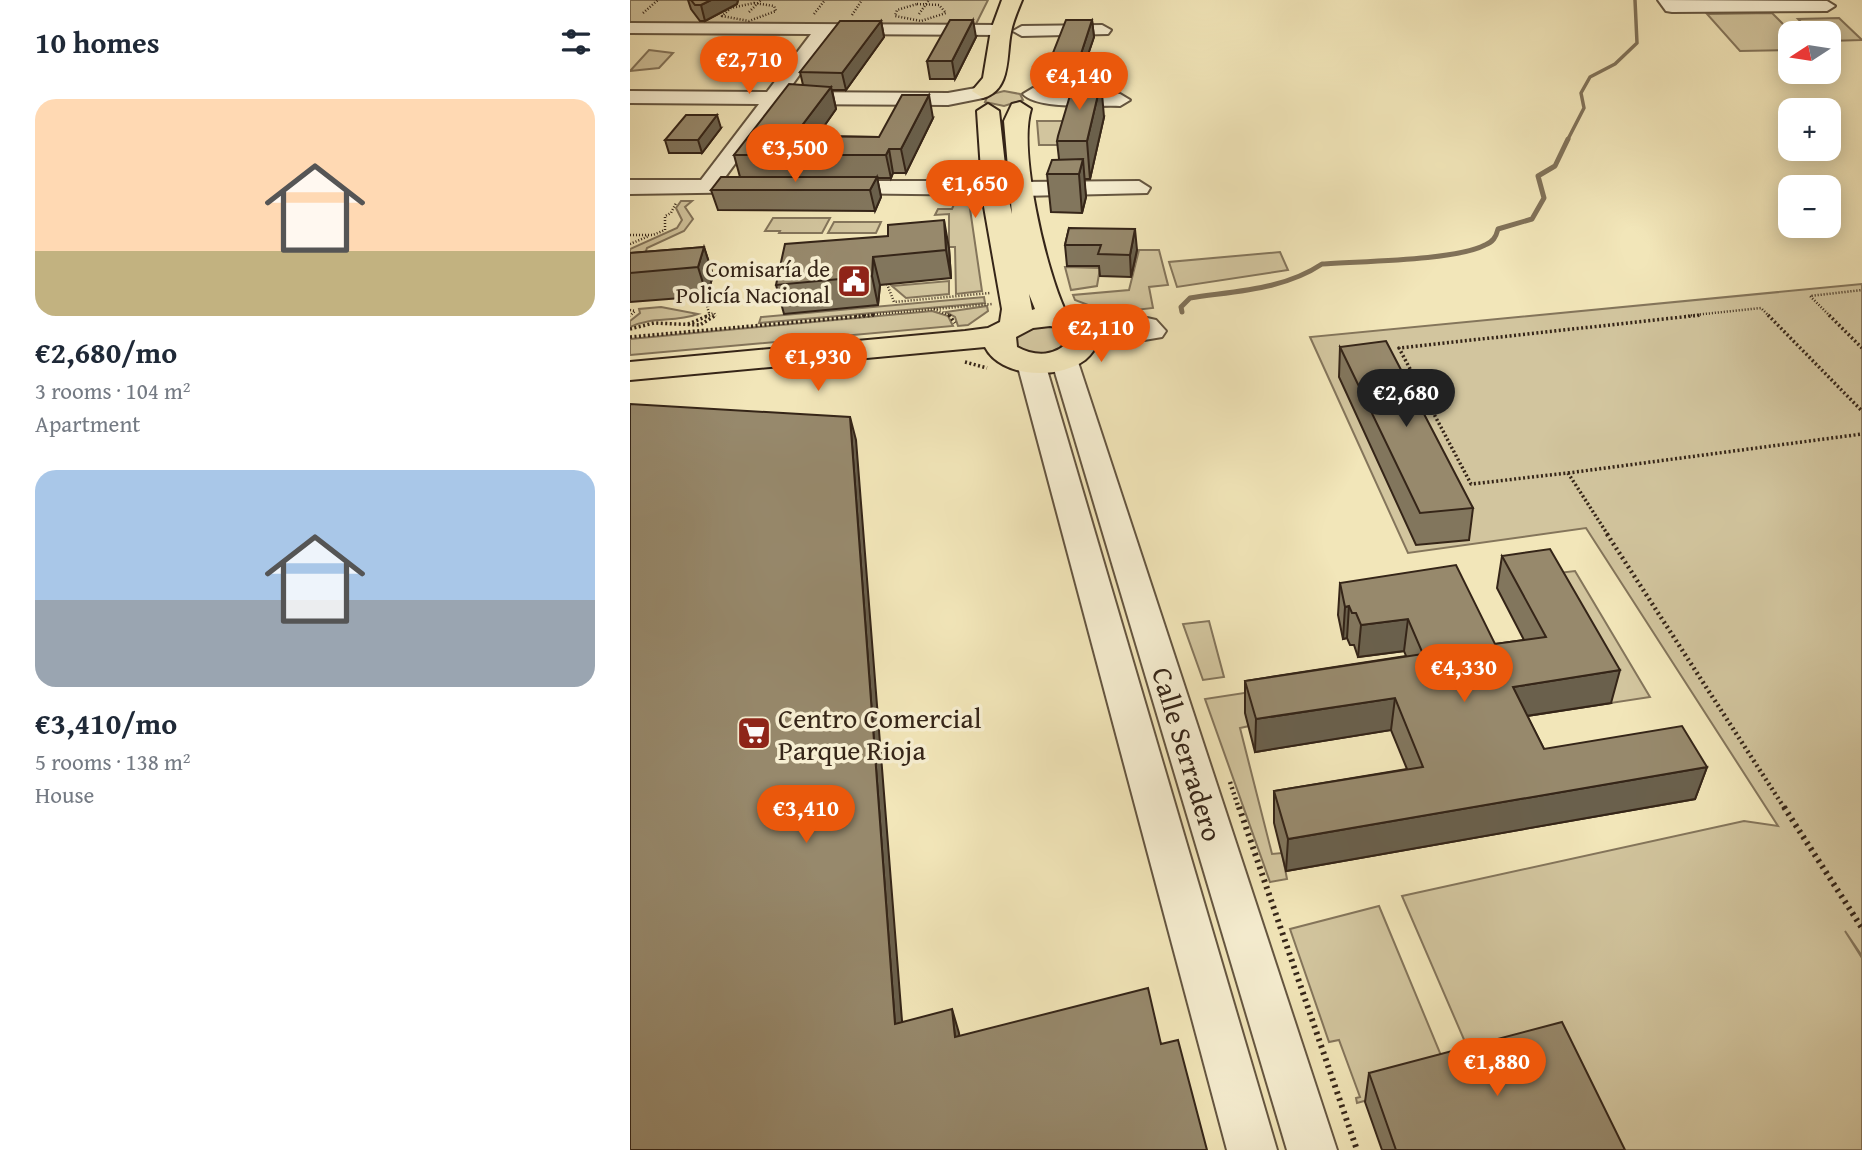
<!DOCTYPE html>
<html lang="en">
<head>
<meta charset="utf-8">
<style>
  :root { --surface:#fff; --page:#f2f2f3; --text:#1f2937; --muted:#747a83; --accent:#ea580c }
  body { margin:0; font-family:"Gentium Book Plus",serif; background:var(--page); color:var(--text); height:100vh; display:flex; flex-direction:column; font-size:26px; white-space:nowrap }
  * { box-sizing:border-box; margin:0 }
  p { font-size:23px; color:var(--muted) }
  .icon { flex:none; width:38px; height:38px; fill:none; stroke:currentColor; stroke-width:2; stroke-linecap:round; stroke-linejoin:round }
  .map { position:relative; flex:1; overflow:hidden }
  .details { display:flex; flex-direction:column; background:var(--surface); width:630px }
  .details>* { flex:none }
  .needle { width:46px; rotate:258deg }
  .controls { position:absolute; left:1148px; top:21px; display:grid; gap:14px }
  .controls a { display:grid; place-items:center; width:63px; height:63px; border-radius:14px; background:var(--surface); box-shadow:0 4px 18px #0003; font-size:35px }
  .price { position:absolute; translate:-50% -60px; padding:0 16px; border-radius:24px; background:var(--accent); color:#fff; font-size:23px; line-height:46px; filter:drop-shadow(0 2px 4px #0008) }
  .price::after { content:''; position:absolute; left:50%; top:42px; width:21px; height:16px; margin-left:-10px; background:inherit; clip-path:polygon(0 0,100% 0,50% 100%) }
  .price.selected { background:#222; color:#fff }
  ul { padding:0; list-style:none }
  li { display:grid; align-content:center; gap:14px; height:371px; padding:0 35px }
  li span { display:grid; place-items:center; height:217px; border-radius:21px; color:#555 }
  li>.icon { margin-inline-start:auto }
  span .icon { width:126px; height:126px; fill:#fffc; stroke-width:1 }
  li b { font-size:30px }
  h2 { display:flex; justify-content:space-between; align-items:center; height:84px; padding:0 35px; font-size:30px }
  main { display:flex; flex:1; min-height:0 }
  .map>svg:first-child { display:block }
  .green { fill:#d2c59e; stroke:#84755b; stroke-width:2 }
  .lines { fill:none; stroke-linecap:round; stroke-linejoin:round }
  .stream-far1 { stroke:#807158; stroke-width:3.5 }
  .stream { stroke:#807158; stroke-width:5 }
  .minor-casing { stroke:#645540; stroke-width:4 }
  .major-casing { stroke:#352518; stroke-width:4 }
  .path-far3 { stroke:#352518; stroke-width:2.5; stroke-dasharray:1 2; stroke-linecap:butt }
  .path-far2 { stroke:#352518; stroke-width:3.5; stroke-dasharray:2 2.5; stroke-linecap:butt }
  .path-far1 { stroke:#352518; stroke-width:4.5; stroke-dasharray:2 3.5; stroke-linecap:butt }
  .path { stroke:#352518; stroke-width:6; stroke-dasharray:2.5 4.5; stroke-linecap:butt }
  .minor { fill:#f7efd2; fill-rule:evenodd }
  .major { fill:#f2e6b9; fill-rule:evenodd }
  .wall { fill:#82765d; stroke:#352518; stroke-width:2 }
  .shaded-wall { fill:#6a604c; stroke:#352518; stroke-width:2 }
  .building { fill:#97896c; stroke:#352518; stroke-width:2 }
  .labels { text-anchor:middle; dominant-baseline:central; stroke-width:7; stroke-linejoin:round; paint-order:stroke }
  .far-poi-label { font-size:23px; fill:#352518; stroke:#f7efd2; text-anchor:end }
  .poi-label { font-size:28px; fill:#352518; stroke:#f7efd2; text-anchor:start }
  .street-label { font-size:28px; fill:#352518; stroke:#f7efd2 }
</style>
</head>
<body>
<main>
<section class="details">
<h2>10 homes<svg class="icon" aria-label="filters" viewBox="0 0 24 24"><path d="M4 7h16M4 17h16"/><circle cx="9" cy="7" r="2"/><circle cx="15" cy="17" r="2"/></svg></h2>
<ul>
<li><span style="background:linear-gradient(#ffd9b3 70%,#c2b280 0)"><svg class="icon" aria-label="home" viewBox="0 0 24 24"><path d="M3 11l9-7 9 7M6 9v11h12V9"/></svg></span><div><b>€2,680/mo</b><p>3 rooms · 104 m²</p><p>Apartment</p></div></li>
<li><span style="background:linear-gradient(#a9c7e8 60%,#9aa5b1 0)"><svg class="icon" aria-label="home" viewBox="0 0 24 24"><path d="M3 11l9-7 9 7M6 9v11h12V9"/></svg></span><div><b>€3,410/mo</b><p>5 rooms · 138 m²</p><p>House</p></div></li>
</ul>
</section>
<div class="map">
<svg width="1232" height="1150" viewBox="0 0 1232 1150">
  <rect width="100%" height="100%" fill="#f2e6b9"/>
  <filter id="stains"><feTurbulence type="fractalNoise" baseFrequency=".00286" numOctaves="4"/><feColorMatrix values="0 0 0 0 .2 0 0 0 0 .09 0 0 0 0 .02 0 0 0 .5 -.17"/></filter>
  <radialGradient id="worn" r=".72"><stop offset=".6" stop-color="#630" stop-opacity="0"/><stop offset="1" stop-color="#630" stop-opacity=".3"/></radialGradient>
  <!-- green -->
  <g class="green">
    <polygon points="0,0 358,0 344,28 0,27"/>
    <polygon points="1142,13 1162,33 1160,50 1110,51 1077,14"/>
    <polygon points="1209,18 1232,40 1199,41 1199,33 1182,33 1168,19"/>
    <polygon points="19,50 43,53 29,68 0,71"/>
    <polygon points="137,51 154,51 139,72 113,68 123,54"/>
    <polygon points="374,91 390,94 393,100 374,106 355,102 358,95"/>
    <polygon points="407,121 440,121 433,145 409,145"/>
    <polygon points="51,201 62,201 55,207 63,219 54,231 17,248 15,254 0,255 0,249 47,228 52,220 46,208"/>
    <polygon points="325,202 339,202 352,291 326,294 325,247 319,247 319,214 305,215 308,209 322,209"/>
    <polygon points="143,218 200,218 192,233 149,233 150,231 135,231"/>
    <polygon points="204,222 251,222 246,233 198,233"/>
    <polygon points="509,250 529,250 538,285 519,287 523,308 479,313 445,300 443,295 499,290"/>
    <polygon points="650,252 658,270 547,287 539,262"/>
    <polygon points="435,267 470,268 467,286 441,290"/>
    <polygon points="319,281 319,294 276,298 262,286"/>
    <polygon points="1232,284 1232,956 1215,931 1232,958 1232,1150 969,1150 848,1072 772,896 1114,821 1148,826 956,528 778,553 680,337"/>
    <polygon points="354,297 355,303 129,323 131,317"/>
    <polygon points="357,306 358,311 338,325 328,326 325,317 316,312"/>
    <path d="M31,307L68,314C43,323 23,316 0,327V321L10,313L9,309Z"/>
    <polygon points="302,311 318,316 323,326 0,355 0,339"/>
    <polygon points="420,324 436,329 443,338 437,348 411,356 387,349 384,339 393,330"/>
    <polygon points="945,571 1020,697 981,703 911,575"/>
    <polygon points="579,621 594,677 573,680 553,624"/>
    <polygon points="640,689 619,726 610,728 642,854 652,853 657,879 640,882 575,699"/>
    <polygon points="749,906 820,1077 727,1103 726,1098 730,1097 709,1040 699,1042 660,929"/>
  </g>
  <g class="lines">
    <!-- stream-far1 -->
    <polyline class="stream-far1" points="937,141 954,108 951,93 960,77 985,64 1007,43 1005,0"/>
    <!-- stream -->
    <path class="stream" d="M552,312L551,307L560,298C605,291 653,290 692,264C730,261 824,261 855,245C863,242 866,237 868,229L902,219L914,198L908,176L925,166L938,139"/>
    <!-- minor casing -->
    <g class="minor-casing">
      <g id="minor">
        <polygon points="1028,0 1197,1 1205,6 1197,11 1042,12 1036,11"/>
        <polygon points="0,23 371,25 380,30 371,35 199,34 157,92 318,93 346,88 356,94 353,98 318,105 149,104 93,180 135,182 138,187 135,192 0,194 0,180 71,180 129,104 0,103 0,91 137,92 181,34 0,33"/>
        <polygon points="472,25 481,30 478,34 392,36 383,31 392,26"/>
        <path d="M403,88L416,92L490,94L500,100L490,106C468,105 407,110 393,94Z"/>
        <polygon points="205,181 365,181 376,188 365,195 197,193 194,188"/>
        <polygon points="509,181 520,188 517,193 391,196 380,189 391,182"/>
        <polygon points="517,318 526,320 536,331 532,337 455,350 446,348 442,342 450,335 443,334 439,328 443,322"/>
        <polygon points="434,351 444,353 447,359 707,1150 657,1150 421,359 424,353"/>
        <polygon points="401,355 411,357 415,363 647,1150 597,1150 387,363 391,357"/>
      </g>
    </g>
    <!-- major casing -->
    <g class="major-casing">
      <g id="major">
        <path d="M372,0H392C388,10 383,21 381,32C376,54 382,90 353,98L342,91L353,78L361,30Z"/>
        <path d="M390,102L401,109C388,151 416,270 435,310L457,318L471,338C467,346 462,354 455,360C428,380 371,378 355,347L0,380V362L335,331L358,328L370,322L372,309L353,201L347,111L358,104L369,111L379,201L382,214L374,121L382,104ZM399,294L405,309L402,310ZM420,326C429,327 437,329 441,338C428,357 405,357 387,347L386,337L403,328Z"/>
      </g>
    </g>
    <!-- path-far3 -->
    <g class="path-far3">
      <polygon points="124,3 144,6 146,11 119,21 92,16 101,8"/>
      <polygon points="287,4 309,5 316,13 291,21 265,16 267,10"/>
      <polyline points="119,12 131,0"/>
      <polyline points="13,13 28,0"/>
      <polyline points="184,14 195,0"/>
      <polyline points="289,14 299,0"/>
      <polyline points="222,15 232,0"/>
      <polyline points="0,235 23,235 35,230 35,216 41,213 46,203"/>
      <polyline points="0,244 19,236"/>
      <polyline points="257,284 264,302 360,293"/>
      <polyline points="304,309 321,316"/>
      <polyline points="0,310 5,311 0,316"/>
      <polyline points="79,313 77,306 88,301 95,292"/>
      <polyline points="76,316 84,313 86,316"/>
      <polyline points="226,316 362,304"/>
      <polyline points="1055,316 1131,308 1139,316"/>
      <polyline points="1200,316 1180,296 1232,290"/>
    </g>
    <!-- path-far2 -->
    <g class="path-far2">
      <polyline points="319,315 325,323"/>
      <polyline points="1138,315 1232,411"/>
      <polyline points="1199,315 1232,348"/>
      <polyline points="58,324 80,315"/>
      <polyline points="0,329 24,323 70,325 86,315"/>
      <polyline points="0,337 245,315"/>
      <polyline points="335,362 357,368"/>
      <polyline points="938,473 1232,434"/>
      <polyline points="978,535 938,473 841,484 769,348 1071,315"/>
    </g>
    <!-- path-far1 -->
    <g class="path-far1">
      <polyline points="977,534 1155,809"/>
      <polyline points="600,782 609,809"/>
    </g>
    <!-- path -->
    <g class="path">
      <polyline points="609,807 727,1150"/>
      <polyline points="1154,807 1232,928"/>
    </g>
    <!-- minor -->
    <use href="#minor" class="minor"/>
    <!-- major -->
    <use href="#major" class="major"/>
  </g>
  <!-- wall -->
  <g class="wall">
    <polygon points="58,0 108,0 107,4 75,21 70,21 61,9"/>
    <polygon points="462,20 464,37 449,81 421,81 419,63"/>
    <polygon points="251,21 254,37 216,90 202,90 206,109 187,136 249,137 303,118 276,173 263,173 261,178 247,178 251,197 245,211 88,210 81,190 110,177 104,155 173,85 170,72"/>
    <polygon points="346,37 325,79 300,79 297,61"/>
    <polygon points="474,117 460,179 454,179 456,197 452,213 421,212 417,174 429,159 427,141"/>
    <polygon points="91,128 72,153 39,153 35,140"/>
    <polygon points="439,228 507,250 501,277 470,276 469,266 437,266 435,245"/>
    <polygon points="258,236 319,248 321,278 250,285 248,305 154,314 146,285"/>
    <polygon points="74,247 83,275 77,296 0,302 0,253"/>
    <polygon points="710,347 843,508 839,540 786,545 709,377"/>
    <polygon points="872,556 981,703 897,716 914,749 1077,767 1065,799 656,871 644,823 644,791 777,769 761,730 625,752 615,713 615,681 776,656 774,651 728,657 724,645 720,645 717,638 713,639 708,615 710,583 865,644 894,640 867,588"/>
    <polygon points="739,1073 995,1150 752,1150 735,1102"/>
  </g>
  <!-- shaded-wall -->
  <g class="shaded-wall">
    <polygon points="81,0 108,0 107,4 75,21 71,5"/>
    <polygon points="343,20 346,37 325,79 322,61"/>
    <polygon points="462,20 464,37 449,81 448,63"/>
    <polygon points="251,21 254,37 216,90 212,73"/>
    <polygon points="471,82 474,117 460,179 457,141"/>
    <polygon points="201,87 206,109 174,155 164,136"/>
    <polygon points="299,95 303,118 276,173 271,149"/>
    <polygon points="87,115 91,128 72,153 68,140"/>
    <polygon points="259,149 263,173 261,178 256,155"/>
    <polygon points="453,159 456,197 452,213 449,174"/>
    <polygon points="247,177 251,197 245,211 240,190"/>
    <polygon points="314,220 319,248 321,278 316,250"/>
    <polygon points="505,229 507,250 501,277 500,255"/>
    <polygon points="74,247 83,275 77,296 68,267"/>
    <polygon points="243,257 250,285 248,305 242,276"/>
    <polygon points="220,417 226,440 274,1046 265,1024"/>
    <polygon points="719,606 717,638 713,639 715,607"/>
    <polygon points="778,619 774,651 728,657 731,625"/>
    <polygon points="990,670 981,703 877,719 883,687"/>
    <polygon points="765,698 761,730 625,752 626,719"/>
    <polygon points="1077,767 1065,799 656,871 658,839"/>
    <polygon points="322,1009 329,1033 332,1059 325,1037"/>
  </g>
  <!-- building -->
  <g class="building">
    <polygon points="61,0 81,0 71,5 65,5"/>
    <polygon points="320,20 343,20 322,61 297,61"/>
    <polygon points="436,20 462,20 448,63 419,63"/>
    <polygon points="210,21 251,21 212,73 170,72"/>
    <polygon points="444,82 471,82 457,141 427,141 428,136"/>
    <polygon points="159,84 201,87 164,136 249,137 272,95 299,95 271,149 259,149 256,155 104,155"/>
    <polygon points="56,115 87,115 68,140 35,140"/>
    <polygon points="453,159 449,174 417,174 422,160"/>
    <polygon points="91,177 247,177 240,190 81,190"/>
    <polygon points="314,220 316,250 243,257 242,276 146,285 155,244 258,236 258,225"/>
    <polygon points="439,228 505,229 500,255 468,254 471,245 435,245"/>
    <polygon points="74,247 68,267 0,273 0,253"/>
    <polygon points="756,341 843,508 790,513 710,347"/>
    <polygon points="0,404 220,417 265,1024 322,1009 325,1037 518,988 531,1044 548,1040 577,1150 0,1150"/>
    <polygon points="920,549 990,670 883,687 914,749 1052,726 1077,767 658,839 644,791 793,767 765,698 626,719 615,681 793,654 778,619 731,625 726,613 722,613 719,606 715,607 710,583 826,565 865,644 916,637 872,556"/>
    <polygon points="932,1022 995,1150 766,1150 739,1073"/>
  </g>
  <!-- icons -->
  <defs>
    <g id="civic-square" transform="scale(1.75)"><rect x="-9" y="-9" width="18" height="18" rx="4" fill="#8f2418" stroke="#f7efd2"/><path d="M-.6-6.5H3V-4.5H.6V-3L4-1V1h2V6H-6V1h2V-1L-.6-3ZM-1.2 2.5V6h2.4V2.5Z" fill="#fff"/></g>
    <g id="supermarket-square" transform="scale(1.75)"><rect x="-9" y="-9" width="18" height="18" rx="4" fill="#8f2418" stroke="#f7efd2"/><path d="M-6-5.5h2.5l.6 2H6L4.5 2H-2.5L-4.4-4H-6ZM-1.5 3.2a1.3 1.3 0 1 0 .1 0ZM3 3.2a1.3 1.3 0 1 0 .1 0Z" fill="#fff"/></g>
  </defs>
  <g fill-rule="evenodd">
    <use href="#civic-square" x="224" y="281"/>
    <use href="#supermarket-square" x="124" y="733"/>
  </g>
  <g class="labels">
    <!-- far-poi labels -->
    <g class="far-poi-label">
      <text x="200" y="268">Comisaría de<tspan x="200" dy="26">Policía Nacional</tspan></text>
    </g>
    <!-- poi labels -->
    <g class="poi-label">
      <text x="148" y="717">Centro Comercial<tspan x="148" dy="32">Parque Rioja</tspan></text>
    </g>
    <!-- street labels -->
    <g class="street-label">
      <text transform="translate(558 754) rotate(73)">Calle Serradero</text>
    </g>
  </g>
  <rect width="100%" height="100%" filter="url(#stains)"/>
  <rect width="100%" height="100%" fill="url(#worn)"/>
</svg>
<div class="controls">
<a><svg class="needle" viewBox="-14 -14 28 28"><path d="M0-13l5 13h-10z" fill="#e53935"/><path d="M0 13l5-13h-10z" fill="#747a83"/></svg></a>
<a>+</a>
<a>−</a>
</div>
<b class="price" style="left:119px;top:96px">€2,710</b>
<b class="price" style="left:449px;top:112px">€4,140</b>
<b class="price" style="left:165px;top:184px">€3,500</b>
<b class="price" style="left:345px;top:220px">€1,650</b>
<b class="price" style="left:471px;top:364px">€2,110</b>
<b class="price" style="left:188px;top:393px">€1,930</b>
<b class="price selected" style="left:776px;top:429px">€2,680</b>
<b class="price" style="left:834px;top:704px">€4,330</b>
<b class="price" style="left:176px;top:845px">€3,410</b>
<b class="price" style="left:867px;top:1098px">€1,880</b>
</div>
</main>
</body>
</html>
